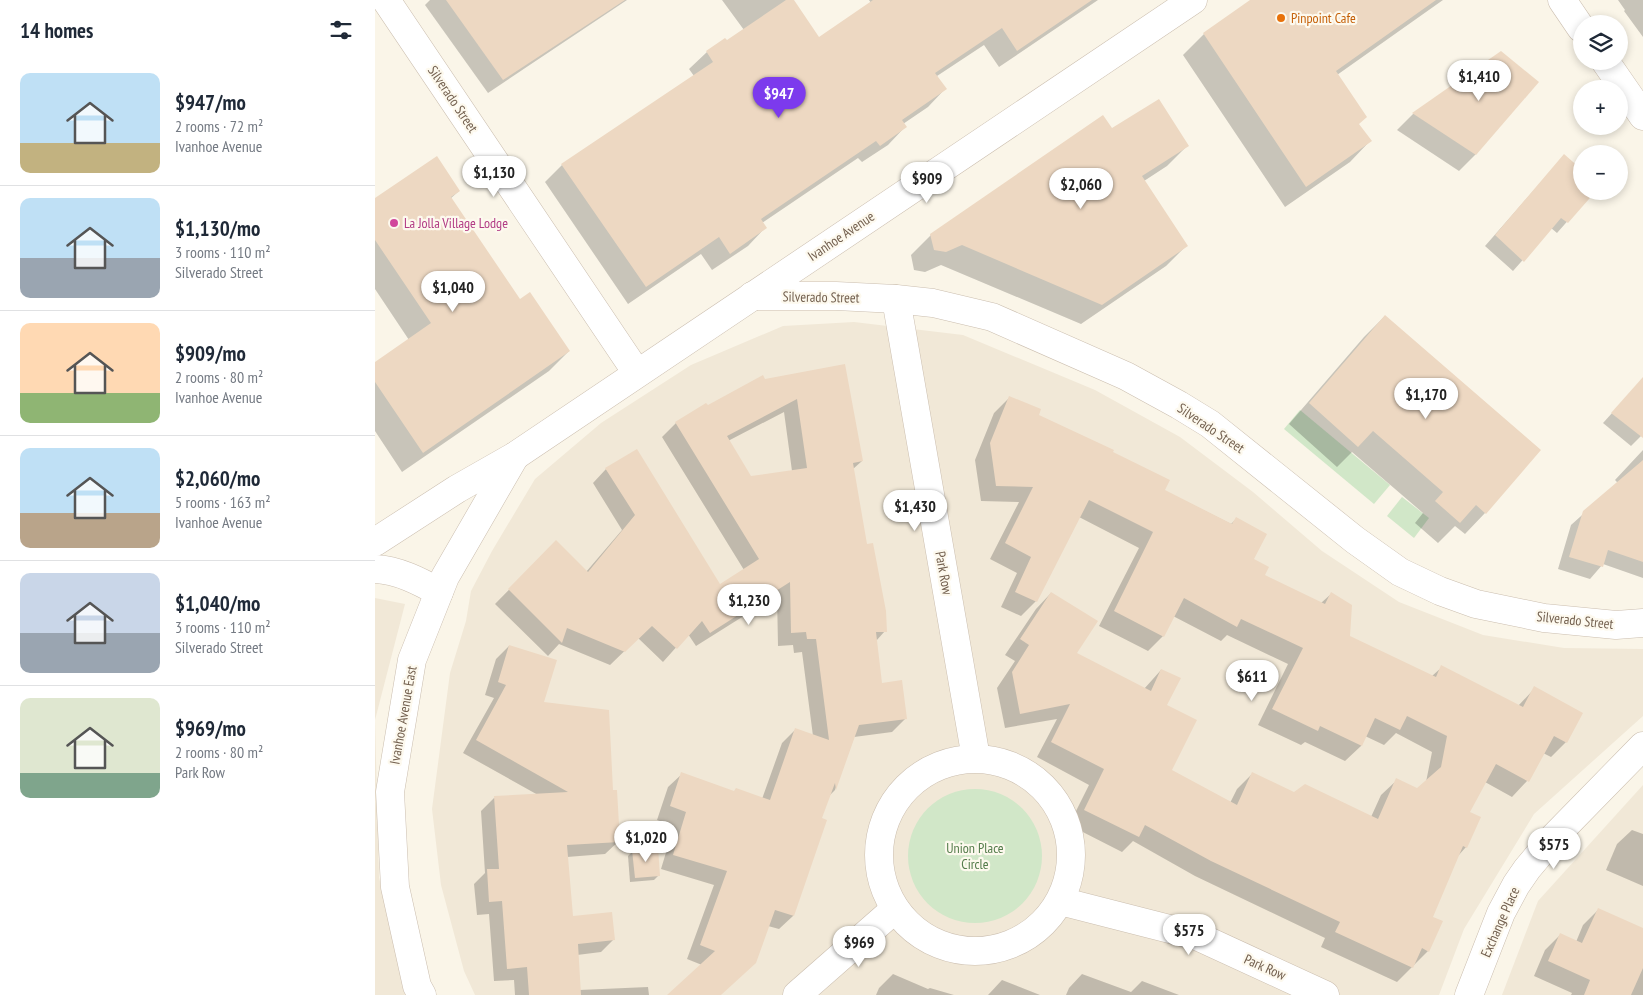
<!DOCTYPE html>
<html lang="en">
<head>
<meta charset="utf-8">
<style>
  :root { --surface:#fff; --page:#f6f6f7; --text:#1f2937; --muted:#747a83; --line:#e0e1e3; --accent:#7c3aed }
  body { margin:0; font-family:"PT Sans Narrow",sans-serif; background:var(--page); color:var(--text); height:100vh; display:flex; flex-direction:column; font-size:19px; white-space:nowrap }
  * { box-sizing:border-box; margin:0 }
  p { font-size:16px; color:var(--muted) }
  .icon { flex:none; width:28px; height:28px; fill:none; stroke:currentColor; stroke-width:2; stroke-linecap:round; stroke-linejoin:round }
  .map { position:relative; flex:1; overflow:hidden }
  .panel { display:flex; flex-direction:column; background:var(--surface); width:375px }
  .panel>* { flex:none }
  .buttons { position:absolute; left:1198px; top:15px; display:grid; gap:10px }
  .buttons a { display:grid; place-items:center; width:55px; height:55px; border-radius:50%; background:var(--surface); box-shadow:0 2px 8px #0003; font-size:25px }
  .price { position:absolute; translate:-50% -42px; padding:0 11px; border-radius:18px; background:#fff; color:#222; font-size:16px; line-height:32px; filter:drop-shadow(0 1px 2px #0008) }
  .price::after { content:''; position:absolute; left:50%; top:30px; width:15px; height:11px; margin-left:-8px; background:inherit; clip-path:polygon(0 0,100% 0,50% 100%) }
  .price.active { background:var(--accent); color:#fff }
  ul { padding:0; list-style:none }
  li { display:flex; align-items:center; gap:15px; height:125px; padding:0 20px }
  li+li { border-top:1px solid var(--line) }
  li span { display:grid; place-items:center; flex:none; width:140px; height:100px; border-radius:10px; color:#555 }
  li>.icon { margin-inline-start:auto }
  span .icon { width:60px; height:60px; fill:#fffc; stroke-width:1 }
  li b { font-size:21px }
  h2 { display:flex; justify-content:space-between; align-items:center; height:60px; padding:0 20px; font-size:21px }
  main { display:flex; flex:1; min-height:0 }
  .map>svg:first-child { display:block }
  .residential { fill:#f1e8d7 }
  .green { fill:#d1e7c8 }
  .shadow { fill:#0003; fill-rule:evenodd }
  .building { fill:#edd8c2; fill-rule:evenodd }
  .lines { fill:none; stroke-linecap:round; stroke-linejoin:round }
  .minor-casing { stroke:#cbbeaf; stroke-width:29 }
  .tertiary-casing { stroke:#cbbeaf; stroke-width:29 }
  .minor { stroke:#fff; stroke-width:28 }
  .tertiary { stroke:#fff; stroke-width:28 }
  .food-dot { fill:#e8710a; stroke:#fdf9ee; stroke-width:2 }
  .hotel-dot { fill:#d1479c; stroke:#fdf9ee; stroke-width:2 }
  .labels { text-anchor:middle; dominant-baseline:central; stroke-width:4.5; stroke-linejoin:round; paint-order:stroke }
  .food-label { font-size:14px; fill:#c56008; stroke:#fdf9ee; text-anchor:start }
  .street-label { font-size:14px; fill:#725f4e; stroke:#fdf9ee }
  .hotel-label { font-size:14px; fill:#b23c85; stroke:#fdf9ee; text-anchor:start }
  .park-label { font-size:14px; fill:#547c4b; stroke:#fdf9ee }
</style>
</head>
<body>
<main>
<section class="panel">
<h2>14 homes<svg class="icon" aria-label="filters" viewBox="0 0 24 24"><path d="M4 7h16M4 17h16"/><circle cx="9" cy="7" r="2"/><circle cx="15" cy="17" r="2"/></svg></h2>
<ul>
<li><span style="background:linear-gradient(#bfe0f5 70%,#c2b280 0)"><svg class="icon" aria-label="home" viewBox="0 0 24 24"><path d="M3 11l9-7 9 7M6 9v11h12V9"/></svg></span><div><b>$947/mo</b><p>2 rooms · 72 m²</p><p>Ivanhoe Avenue</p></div></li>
<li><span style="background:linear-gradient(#bfe0f5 60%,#9aa5b1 0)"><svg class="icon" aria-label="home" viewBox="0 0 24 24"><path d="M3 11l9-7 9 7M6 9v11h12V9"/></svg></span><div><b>$1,130/mo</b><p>3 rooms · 110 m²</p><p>Silverado Street</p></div></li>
<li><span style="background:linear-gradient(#ffd9b3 70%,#8fb573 0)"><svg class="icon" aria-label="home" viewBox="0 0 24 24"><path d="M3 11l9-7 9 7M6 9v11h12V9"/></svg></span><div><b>$909/mo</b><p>2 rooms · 80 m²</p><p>Ivanhoe Avenue</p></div></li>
<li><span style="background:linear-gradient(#bfe0f5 65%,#b9a48a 0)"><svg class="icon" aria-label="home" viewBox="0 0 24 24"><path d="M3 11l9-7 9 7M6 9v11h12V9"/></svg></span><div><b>$2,060/mo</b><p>5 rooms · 163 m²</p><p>Ivanhoe Avenue</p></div></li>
<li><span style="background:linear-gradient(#c9d6e8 60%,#9aa5b1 0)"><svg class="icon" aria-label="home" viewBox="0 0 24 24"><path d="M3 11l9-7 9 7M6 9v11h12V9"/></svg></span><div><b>$1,040/mo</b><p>3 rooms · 110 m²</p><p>Silverado Street</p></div></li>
<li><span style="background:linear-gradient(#dfe7d0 75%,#7fa58c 0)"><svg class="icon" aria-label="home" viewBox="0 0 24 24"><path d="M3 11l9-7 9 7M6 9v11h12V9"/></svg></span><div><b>$969/mo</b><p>2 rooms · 80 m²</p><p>Park Row</p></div></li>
</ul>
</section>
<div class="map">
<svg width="1268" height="995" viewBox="0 0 1268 995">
  <rect width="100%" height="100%" fill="#faf5e8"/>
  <!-- residential -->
  <g class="residential">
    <polygon points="479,322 588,335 720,390 805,437 878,492 947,551 1024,602 1108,635 1189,648 1268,649 1268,716 1159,814 1089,929 1064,995 100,995 89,971 66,885 57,809 75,673 91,621 96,591 117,551 160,479 226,423 316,365 408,326"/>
    <polygon points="0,598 30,604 0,720 4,877 30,995 0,995"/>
    <polygon points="1268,785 1268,995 1127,995 1163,901"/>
  </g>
  <!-- green -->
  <g class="green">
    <polygon points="925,410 1015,485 999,504 909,429"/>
    <polygon points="1027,497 1054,518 1039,538 1012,516"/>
    <circle cx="600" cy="856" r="67"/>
  </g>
  <!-- shadow -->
  <g class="shadow">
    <polygon points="55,0 252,0 113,93 50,5"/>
    <polygon points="347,0 417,0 444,39 496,3 494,0 723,0 624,67 609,45 562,76 570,89 553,107 528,124 530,127 513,145 487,162 483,158 387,223 390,228 373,246 337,270 326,254 253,304 170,182 187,165 319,76 314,69 332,52 351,42 369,30"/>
    <polygon points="878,0 1068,0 962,75 983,125 995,141 975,162 910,207 808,55 829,34"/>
    <polygon points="1243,0 1268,0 1268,37 1249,11 1250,10"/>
    <polygon points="1126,53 1162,83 1100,155 1084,171 1022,130 1038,114"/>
    <polygon points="737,130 812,146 792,166 769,181 811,246 791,266 706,324 566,265 550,272 539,270 536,255 556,235"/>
    <polygon points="1189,156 1206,170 1206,191 1219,191 1182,233 1176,228 1138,271 1110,246"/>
    <polygon points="84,191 75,199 145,301 194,351 174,371 27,472 0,431 0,363 34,340 0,289 0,199"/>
    <polygon points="1010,316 1165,450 1110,513 1090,534 1080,526 1063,543 1040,523 1048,513 977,452 962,467 914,424 989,337"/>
    <path d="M469,365L487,461L478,469L491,545L510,631L501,641L506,684L531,718L517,732L479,737L460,790L454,796L445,819L450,821L418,916L404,929L393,926L345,995H294L327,965L312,959L339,885L286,869L299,826L282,820L293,787L307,774L358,792L387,799L407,743L421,729L438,736L427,652L419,653L418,645L403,646L402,595L321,646L313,634L288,662L263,638L235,665L184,644L173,656L120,604L181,542L211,572L247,530L218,483L231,469L345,586L369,570L287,437L301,423L389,380ZM409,412L417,471L376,478L353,441Z"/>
    <polygon points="1268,379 1268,434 1256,446 1228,423"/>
    <polygon points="634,398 662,416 737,452 788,490 856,524 861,519 878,560 888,576 946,603 956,594 973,637 1057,676 1067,667 1143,706 1160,688 1191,742 1176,757 1168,753 1152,781 1137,797 1110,782 1093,813 1091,847 1083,856 1056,917 1053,951 1022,982 946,947 950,938 820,876 758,841 747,852 694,825 714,785 662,757 682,719 630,728 622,688 640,661 630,655 661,609 676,593 700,653 769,689 786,670 796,771 855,803 862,789 877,774 919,794 996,817 1006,795 1022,780 1042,789 1051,782 1057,752 1021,733 1009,745 990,736 986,746 970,761 930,742 926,745 883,725 913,664 852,635 846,641 798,616 788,636 773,651 724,626 764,548 704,517 661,601 646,616 626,607 642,573 615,559 644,502 606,501 600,460 619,413"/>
    <polygon points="1268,450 1268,578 1228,564 1215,579 1183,569 1196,525 1243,483 1240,480"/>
    <polygon points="134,646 168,703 237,791 244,841 230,854 192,857 197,917 239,939 226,952 202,955 204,990 273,987 274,995 140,995 139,980 119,981 114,914 102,915 99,884 110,873 106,811 119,798 163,795 88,753 119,698 110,695 121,659"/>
    <polygon points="1257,830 1268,834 1268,886 1231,870 1242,844"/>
    <polygon points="258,851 284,875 279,880 255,882 253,856"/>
    <polygon points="1223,910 1268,929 1268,995 1196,995 1197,993 1159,976 1170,950 1185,935 1201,942 1208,925"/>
    <polygon points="518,974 553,989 555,988 579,995 501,995 504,988"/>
    <polygon points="707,974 756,992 767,981 804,995 691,995 694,988"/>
    <polygon points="627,980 665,995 613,995"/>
  </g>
  <!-- building -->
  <g class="building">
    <polygon points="71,0 250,0 128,80"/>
    <polygon points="411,0 419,0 444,37 498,0 717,0 642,51 627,28 560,73 572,89 527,120 532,127 505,146 501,141 386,219 392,228 355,254 344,237 271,287 186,164 338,62 331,51 350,38 352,40"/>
    <polygon points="875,0 1061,0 961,71 992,117 984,124 997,141 931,187 828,33"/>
    <polygon points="1126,51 1164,82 1101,155 1037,113"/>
    <polygon points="784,99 814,146 767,176 813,246 727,305 587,245 571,252 559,250 555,234 728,115 737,128"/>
    <polygon points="1189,154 1206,169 1206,191 1221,191 1193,223 1186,218 1149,262 1120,235"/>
    <polygon points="62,156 85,191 76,197 145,299 155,292 195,351 48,453 0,382 0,362 56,323 0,240 0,198"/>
    <polygon points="1010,315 1166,450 1111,514 1101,505 1085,523 1060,501 1068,492 998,431 983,447 934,403"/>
    <path d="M470,364L488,461L478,463L492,544L498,543L511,611L512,632H501L507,683L527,680L532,719L484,725L461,790L460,783L447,818L452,820L419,916L400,910L381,963L346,995H292L340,951L325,945L352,871L298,855L311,812L295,806L306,772L359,791L361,788L395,800L420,728L454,740L441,639H432L431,632L416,633L415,582L335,633L327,621L302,649L277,626L250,652L192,628L187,643L133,589L181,540L213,572L260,515L230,468L262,449L345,584L384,559L300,422L331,403L333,405L388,375L390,379ZM422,399L432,468L376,476L352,436Z"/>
    <polygon points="1268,377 1268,438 1236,413"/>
    <polygon points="634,396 666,409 664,415 739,450 738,452 795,480 790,490 857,524 861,517 892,534 879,559 894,567 890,575 950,604 956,592 977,605 975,636 1061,677 1066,665 1148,707 1159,686 1208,713 1192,743 1179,736 1154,782 1121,764 1095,812 1106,817 1092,848 1088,846 1058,917 1068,921 1054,952 1047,948 1038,968 960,932 965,922 836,861 770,825 764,837 709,810 729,769 676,742 695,704 645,714 637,672 654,645 645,639 676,592 723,621 702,653 776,691 786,669 806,678 792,705 822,720 797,770 862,805 877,772 919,792 930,784 1003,819 1021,778 1042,788 1066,767 1072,736 1032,716 1025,730 1000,718 987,746 945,726 943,731 897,709 928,648 866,619 862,627 809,598 789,637 739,611 778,532 714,500 662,602 640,592 656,557 630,543 658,487 621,486 615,443"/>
    <polygon points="1268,460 1268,562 1233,550 1228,567 1194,557 1208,511"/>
    <polygon points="134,645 182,660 169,702 234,710 238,790 242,790 245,842 192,845 198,916 237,912 240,940 203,944 206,995 154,995 152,967 132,969 127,901 114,902 112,869 124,869 119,796 193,792 101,740 131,685 123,682"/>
    <polygon points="283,847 285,876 260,878 257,850"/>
    <polygon points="1223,908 1268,928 1268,968 1256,995 1209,995 1215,980 1173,961 1185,933 1207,943"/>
  </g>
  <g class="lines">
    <!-- minor casing -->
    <g class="minor-casing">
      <g id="minor">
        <polyline points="1187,0 1206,28"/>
        <polyline points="1230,61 1268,116"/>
        <polyline points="377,296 461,296 521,299 558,303 617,317 751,376 804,405 835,424 980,540 1025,572 1065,591 1101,604 1169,618 1241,625 1268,623"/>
        <polyline points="521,299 601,758"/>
        <path d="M0,569C23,570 44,581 64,592"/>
        <circle cx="600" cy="855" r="96"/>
        <polyline points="685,901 822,936 950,995"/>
        <polyline points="422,995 520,909"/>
        <polyline points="1094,995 1126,913 1141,885 1152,869 1179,837 1268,746"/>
      </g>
    </g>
    <!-- tertiary casing -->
    <g class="tertiary-casing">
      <g id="tertiary">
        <polyline points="11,0 262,373"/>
        <polyline points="0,542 82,489 140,456 818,0"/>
        <polyline points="47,995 42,986 20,887 15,792 37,660 70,577 140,456"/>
      </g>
    </g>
    <!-- minor -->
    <use href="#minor" class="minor"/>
    <!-- tertiary -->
    <use href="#tertiary" class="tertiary"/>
  </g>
  <!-- markers -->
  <circle class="food-dot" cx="906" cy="18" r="5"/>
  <circle class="hotel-dot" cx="19" cy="223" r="5"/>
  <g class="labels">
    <!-- food labels -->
    <g class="food-label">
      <text x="916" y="18">Pinpoint Cafe</text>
    </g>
    <!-- street labels -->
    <g class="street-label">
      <text transform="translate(78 99) rotate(56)">Silverado Street</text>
      <text transform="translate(466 236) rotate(-34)">Ivanhoe Avenue</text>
      <text transform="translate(446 297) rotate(1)">Silverado Street</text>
      <text transform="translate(836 428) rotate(34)">Silverado Street</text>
      <text transform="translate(569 573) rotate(80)">Park Row</text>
      <text transform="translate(1200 620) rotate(6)">Silverado Street</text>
      <text transform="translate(28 715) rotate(-80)">Ivanhoe Avenue East</text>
      <text transform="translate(1125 922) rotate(-66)">Exchange Place</text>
      <text transform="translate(890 967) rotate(24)">Park Row</text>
    </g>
    <!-- hotel labels -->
    <g class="hotel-label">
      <text x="29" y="223">La Jolla Village Lodge</text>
    </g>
    <!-- park labels -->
    <g class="park-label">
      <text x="600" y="848">Union Place<tspan x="600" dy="16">Circle</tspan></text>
    </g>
  </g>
</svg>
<div class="buttons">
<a><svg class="icon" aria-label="layers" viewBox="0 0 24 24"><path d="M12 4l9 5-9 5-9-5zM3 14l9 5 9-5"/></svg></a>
<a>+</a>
<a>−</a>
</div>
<b class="price" style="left:1104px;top:102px">$1,410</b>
<b class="price active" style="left:404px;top:119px">$947</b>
<b class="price" style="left:119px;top:198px">$1,130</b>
<b class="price" style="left:552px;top:204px">$909</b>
<b class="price" style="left:706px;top:210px">$2,060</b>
<b class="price" style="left:78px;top:313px">$1,040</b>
<b class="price" style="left:1051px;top:420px">$1,170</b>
<b class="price" style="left:540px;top:532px">$1,430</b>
<b class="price" style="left:374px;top:626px">$1,230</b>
<b class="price" style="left:877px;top:702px">$611</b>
<b class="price" style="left:271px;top:863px">$1,020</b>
<b class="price" style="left:1179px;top:870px">$575</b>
<b class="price" style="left:814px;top:956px">$575</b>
<b class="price" style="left:484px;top:968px">$969</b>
</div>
</main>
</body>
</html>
